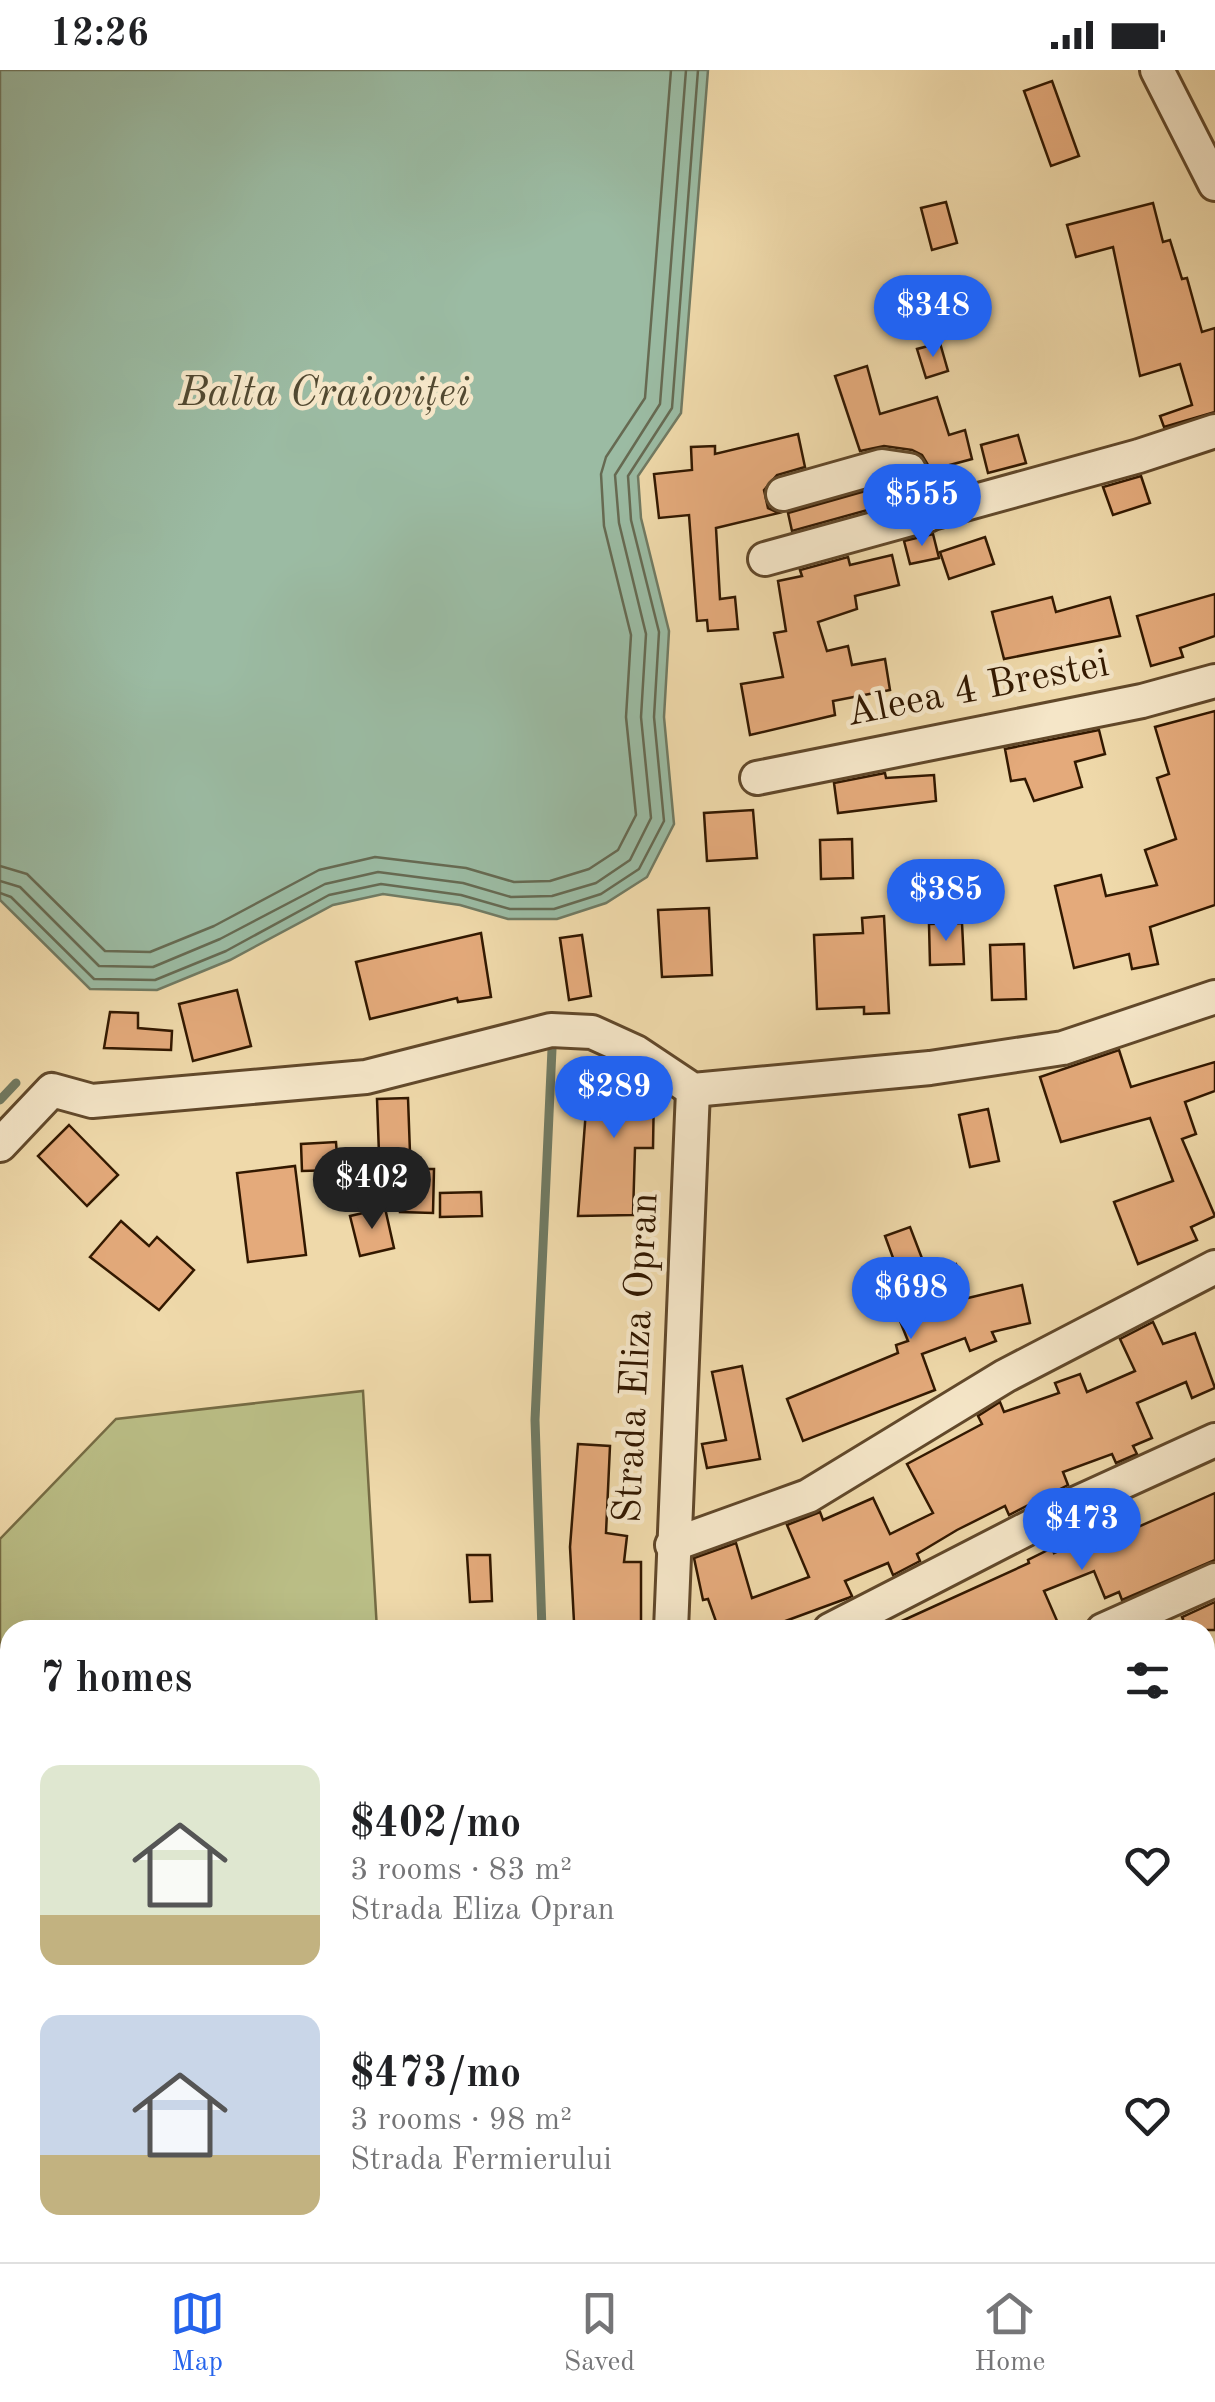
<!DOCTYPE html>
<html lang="en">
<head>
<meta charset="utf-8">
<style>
  :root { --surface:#fff; --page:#f2f2f2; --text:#202124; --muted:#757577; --line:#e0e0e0; --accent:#2563eb }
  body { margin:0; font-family:"Old Standard TT",serif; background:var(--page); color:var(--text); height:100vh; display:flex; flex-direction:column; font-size:38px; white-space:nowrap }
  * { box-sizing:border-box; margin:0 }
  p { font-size:32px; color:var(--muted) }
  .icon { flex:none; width:55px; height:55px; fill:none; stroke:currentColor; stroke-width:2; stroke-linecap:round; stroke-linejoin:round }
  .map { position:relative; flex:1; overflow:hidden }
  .drawer { position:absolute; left:0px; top:1550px; width:1215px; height:642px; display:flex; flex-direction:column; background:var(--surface); border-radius:30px 30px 0 0; box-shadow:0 10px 40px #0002 }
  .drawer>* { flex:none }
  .price { position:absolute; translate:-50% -85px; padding:0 22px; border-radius:35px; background:var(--accent); color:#fff; font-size:32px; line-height:65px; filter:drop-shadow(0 2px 5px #0008) }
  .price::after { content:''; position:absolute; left:50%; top:60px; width:30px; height:22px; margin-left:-15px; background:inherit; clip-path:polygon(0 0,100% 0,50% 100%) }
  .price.selected { background:#222; color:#fff }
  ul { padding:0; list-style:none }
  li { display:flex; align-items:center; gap:30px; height:250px; padding:0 40px }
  li span { display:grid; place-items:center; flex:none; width:280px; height:200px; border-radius:20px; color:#555 }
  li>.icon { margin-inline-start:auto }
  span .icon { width:120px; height:120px; fill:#fffc; stroke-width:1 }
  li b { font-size:42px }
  h2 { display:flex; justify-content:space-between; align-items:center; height:120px; padding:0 40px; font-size:42px }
  .status { display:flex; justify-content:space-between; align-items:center; height:70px; padding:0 50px; background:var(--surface); direction:ltr }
  .status svg { height:28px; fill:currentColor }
  .dock { display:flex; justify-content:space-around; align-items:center; height:140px; border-top:2px solid var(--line); background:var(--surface); font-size:28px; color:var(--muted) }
  .dock a { display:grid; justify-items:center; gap:5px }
  .dock .selected { color:var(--accent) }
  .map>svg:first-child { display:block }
  .green { fill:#bbbf87; stroke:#766c44; stroke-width:2.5 }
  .water { fill:#9bbba3; stroke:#717a62; stroke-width:2.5 }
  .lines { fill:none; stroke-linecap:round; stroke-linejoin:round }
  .shore { stroke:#666a52; stroke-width:2.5 }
  .stream { stroke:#717a62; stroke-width:9 }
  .building { fill:#e4aa7b; stroke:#321800; stroke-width:2.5 }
  .minor-casing { stroke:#61482a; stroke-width:38 }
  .minor { stroke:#f5e6c8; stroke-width:32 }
  .labels { text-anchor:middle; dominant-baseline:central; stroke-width:9; stroke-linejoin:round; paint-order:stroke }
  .street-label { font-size:40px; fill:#321800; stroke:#f5e6c8 }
  .water-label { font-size:42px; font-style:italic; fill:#524931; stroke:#f5e6c8 }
</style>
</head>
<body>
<div class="status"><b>12:26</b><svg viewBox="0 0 49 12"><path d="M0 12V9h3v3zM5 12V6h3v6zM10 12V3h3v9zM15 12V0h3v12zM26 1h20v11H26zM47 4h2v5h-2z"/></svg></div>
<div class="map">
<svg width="1215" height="2192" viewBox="0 0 1215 2192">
  <rect width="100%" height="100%" fill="#efd9aa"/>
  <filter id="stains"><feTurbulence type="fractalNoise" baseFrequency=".002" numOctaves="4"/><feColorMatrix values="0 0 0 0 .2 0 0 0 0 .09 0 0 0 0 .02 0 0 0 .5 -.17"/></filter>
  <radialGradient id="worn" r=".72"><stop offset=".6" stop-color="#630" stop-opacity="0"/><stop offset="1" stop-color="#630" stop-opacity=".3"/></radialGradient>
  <!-- green -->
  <polygon class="green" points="363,1321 377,1560 10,1560 10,2182 415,2182 415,2192 0,2192 0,1469 116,1349"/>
  <!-- water -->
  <polygon class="water" points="0,0 708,0 681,343 638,406 641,448 669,561 664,647 674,754 647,807 606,833 557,849 508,849 460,835 383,824 333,835 230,890 157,920 90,919 0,830"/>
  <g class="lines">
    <!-- shore -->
    <g class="shore">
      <polyline points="0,796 27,804 105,881 150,882 214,856 319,800 375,787 466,798 514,812 550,811 589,799 618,780 636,745 626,647 631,565 604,456 601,404 606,387 645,328 671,0"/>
      <polyline points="0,811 20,817 99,896 153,897 220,869 325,814 378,802 463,813 511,827 552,826 596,813 630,790 651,748 641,647 646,564 619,453 615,405 660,334 686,0"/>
      <polyline points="0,823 11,827 94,909 155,910 226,881 329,825 381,814 461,825 510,839 554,839 601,824 639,799 664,751 654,647 659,562 631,450 628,406 672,338 698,0"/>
    </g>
    <!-- stream -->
    <g class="stream">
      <polyline points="0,1030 16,1013"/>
      <polyline points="542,1560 535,1350 552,979"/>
      <polyline points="564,2182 564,2192"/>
    </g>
  </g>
  <!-- building -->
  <g class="building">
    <polygon points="1052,11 1079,86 1051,96 1024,21"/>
    <polygon points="946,132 957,173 932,180 921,138"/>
    <polygon points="1153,133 1163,172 1170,170 1182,209 1187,208 1202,262 1215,258 1215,342 1164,357 1160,346 1192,335 1180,294 1140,306 1113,177 1076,187 1067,155"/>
    <polygon points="940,273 948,301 926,308 917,279"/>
    <polygon points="867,296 880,344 937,327 949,365 965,360 972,389 931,400 922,385 912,380 884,376 860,381 835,306"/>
    <polygon points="798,364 805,397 777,405 764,420 768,438 779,443 716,458 720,529 735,527 738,559 708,561 707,550 697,551 689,445 659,448 654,404 692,400 691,377 715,376 715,384"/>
    <polygon points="1018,365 1026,393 988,403 981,375"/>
    <polygon points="1141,406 1150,433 1113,445 1103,417"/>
    <polygon points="883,416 895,418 900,431 792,461 788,443"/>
    <polygon points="933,464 939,488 910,494 904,471"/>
    <polygon points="985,467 994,494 949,509 940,482"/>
    <polygon points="892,485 899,515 855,526 857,539 818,552 827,581 848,576 852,595 885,589 890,620 833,631 835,645 750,665 741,614 783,607 774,563 786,561 778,511 802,506 800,500 848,487 850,495"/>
    <polygon points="1215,524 1215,566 1180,578 1183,587 1151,596 1137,546"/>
    <polygon points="1052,527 1056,542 1110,527 1120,566 1004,589 992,542"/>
    <polygon points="1215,641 1215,835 1150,857 1158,894 1132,899 1129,884 1074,898 1055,816 1101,805 1106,826 1157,815 1145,780 1176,769 1157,708 1169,704 1155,657"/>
    <polygon points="1099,660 1105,684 1075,692 1082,717 1034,731 1025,709 1011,711 1005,679"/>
    <polygon points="885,703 886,708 934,705 936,731 838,743 834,713"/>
    <polygon points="753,740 757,788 707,791 704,743"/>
    <polygon points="852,769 853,808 821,809 820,770"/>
    <polygon points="709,838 712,905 662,907 658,840"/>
    <polygon points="884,846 889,943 864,944 864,937 817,939 814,865 863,863 862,848"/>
    <polygon points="962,853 964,894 930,895 929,854"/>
    <polygon points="481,863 491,927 458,932 457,928 370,949 356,892"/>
    <polygon points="582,865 591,926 569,930 560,868"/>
    <polygon points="1024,874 1026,929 992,930 990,875"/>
    <polygon points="237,920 251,976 193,991 179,934"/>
    <polygon points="110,942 138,943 138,958 172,961 171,980 104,978"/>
    <polygon points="1119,980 1131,1017 1215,992 1215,1021 1185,1032 1196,1064 1182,1069 1215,1146 1191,1157 1197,1170 1138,1194 1114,1132 1173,1111 1150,1048 1061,1072 1040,1007"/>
    <polygon points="589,1000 629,1002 654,1018 653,1078 635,1078 633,1145 578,1146"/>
    <polygon points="408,1028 410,1083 379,1084 377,1029"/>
    <polygon points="988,1039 999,1091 970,1097 959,1045"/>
    <polygon points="69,1055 118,1105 87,1136 38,1086"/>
    <polygon points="336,1072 338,1100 302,1101 301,1074"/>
    <polygon points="295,1096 306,1185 248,1192 237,1103"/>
    <polygon points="401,1099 434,1099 433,1143 400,1142"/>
    <polygon points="481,1122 482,1146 440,1147 440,1123"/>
    <polygon points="385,1138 394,1178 360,1186 350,1146"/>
    <polygon points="121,1151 149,1176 157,1167 194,1200 159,1240 90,1187"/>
    <polygon points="910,1157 928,1204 956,1194 968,1228 1022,1215 1030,1253 992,1262 996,1271 970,1281 965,1268 922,1284 935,1320 803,1371 787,1329 898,1283 896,1275 908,1271 892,1231 907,1226 885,1166"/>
    <polygon points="1153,1252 1163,1274 1195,1263 1215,1318 1192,1328 1186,1312 1137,1333 1152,1368 1133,1376 1137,1384 1116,1393 1112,1384 1063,1402 1068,1415 1009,1445 1005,1436 957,1460 917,1484 920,1491 897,1503 893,1505 888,1493 845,1511 852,1526 848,1528 761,1560 719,1560 708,1529 703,1530 694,1488 736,1473 752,1528 809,1507 787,1455 820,1442 823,1450 873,1428 890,1464 933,1443 907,1394 982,1354 978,1346 1000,1332 1004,1342 1059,1323 1055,1313 1080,1304 1087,1322 1135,1301 1120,1269"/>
    <polygon points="742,1296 760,1389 707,1398 702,1374 726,1370 712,1302"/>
    <polygon points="578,1374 610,1376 606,1463 627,1466 624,1492 641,1492 641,1551 574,1552 570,1477"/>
    <polygon points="1215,1423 1215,1490 1122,1530 1119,1522 1105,1528 1094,1501 1044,1521 1061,1560 882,1560 1029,1493 1028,1490 1052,1478 1054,1483 1118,1455 1122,1464"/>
    <polygon points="467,1485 490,1485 492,1531 470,1532"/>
    <polygon points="1215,1532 1215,1560 1188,1560 1182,1547"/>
  </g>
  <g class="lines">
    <!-- minor casing -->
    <g class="minor-casing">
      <g id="minor">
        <polyline points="1157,0 1215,114"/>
        <polyline points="783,424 882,396 909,400 928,445"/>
        <polyline points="765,489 1139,386 1215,361"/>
        <polyline points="757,708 1142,631 1215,611"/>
        <polyline points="0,1075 52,1020 92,1031 366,1007 551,960 592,962 636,982 693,1020 930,998 1063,978 1215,927"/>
        <polyline points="672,1475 808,1426 1005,1306 1215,1197"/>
        <polyline points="671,1560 693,1020"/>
        <polyline points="830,1560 1079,1432 1215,1370"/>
        <polyline points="1103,1560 1215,1510"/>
        <polyline points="1205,1696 1215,1691"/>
        <polyline points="1205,1874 1215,1869"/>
        <polyline points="1205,2010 1215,2006"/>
        <polyline points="1205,2173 1215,2168"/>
        <polyline points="789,2182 790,2192"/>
        <polyline points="1160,2192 1182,2182"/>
      </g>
    </g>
    <!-- minor -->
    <use href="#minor" class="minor"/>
  </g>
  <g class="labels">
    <!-- street labels -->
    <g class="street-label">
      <text transform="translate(978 620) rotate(-11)">Aleea 4 Brestei</text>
      <text transform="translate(638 1288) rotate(-87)">Strada Eliza Opran</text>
    </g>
    <!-- water labels -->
    <g class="water-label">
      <text x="324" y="324">Balta Craioviței</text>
    </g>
  </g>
  <rect width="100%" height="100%" filter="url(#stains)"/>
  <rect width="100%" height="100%" fill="url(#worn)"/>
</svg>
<b class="price" style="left:933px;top:290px">$348</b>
<b class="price" style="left:922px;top:479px">$555</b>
<b class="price" style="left:946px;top:874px">$385</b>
<b class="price" style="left:614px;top:1071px">$289</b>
<b class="price selected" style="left:372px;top:1162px">$402</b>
<b class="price" style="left:911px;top:1272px">$698</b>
<b class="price" style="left:1082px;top:1503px">$473</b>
<section class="drawer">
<h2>7 homes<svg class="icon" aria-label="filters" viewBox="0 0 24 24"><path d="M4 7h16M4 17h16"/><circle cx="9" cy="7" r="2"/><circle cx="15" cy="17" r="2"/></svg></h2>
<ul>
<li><span style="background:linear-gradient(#dfe7d0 75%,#c2b280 0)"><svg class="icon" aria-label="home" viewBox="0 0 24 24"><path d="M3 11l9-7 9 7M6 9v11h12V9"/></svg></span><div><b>$402/mo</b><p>3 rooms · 83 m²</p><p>Strada Eliza Opran</p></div><svg class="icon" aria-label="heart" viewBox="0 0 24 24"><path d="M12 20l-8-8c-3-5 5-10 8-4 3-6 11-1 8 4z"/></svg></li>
<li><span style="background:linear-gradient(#c9d6e8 70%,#c2b280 0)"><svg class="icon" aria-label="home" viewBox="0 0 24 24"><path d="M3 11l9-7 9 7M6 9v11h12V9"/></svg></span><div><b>$473/mo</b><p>3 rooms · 98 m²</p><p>Strada Fermierului</p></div><svg class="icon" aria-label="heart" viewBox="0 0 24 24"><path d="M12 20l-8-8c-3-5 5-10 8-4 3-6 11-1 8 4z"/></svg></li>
</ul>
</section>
</div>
<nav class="dock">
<a class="selected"><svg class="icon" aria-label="map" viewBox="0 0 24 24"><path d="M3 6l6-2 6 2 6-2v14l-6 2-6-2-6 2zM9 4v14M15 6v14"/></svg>Map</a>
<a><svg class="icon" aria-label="saved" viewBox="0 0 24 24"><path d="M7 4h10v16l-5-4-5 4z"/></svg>Saved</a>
<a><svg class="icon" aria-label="home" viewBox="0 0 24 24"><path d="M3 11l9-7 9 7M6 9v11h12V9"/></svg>Home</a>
</nav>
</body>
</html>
